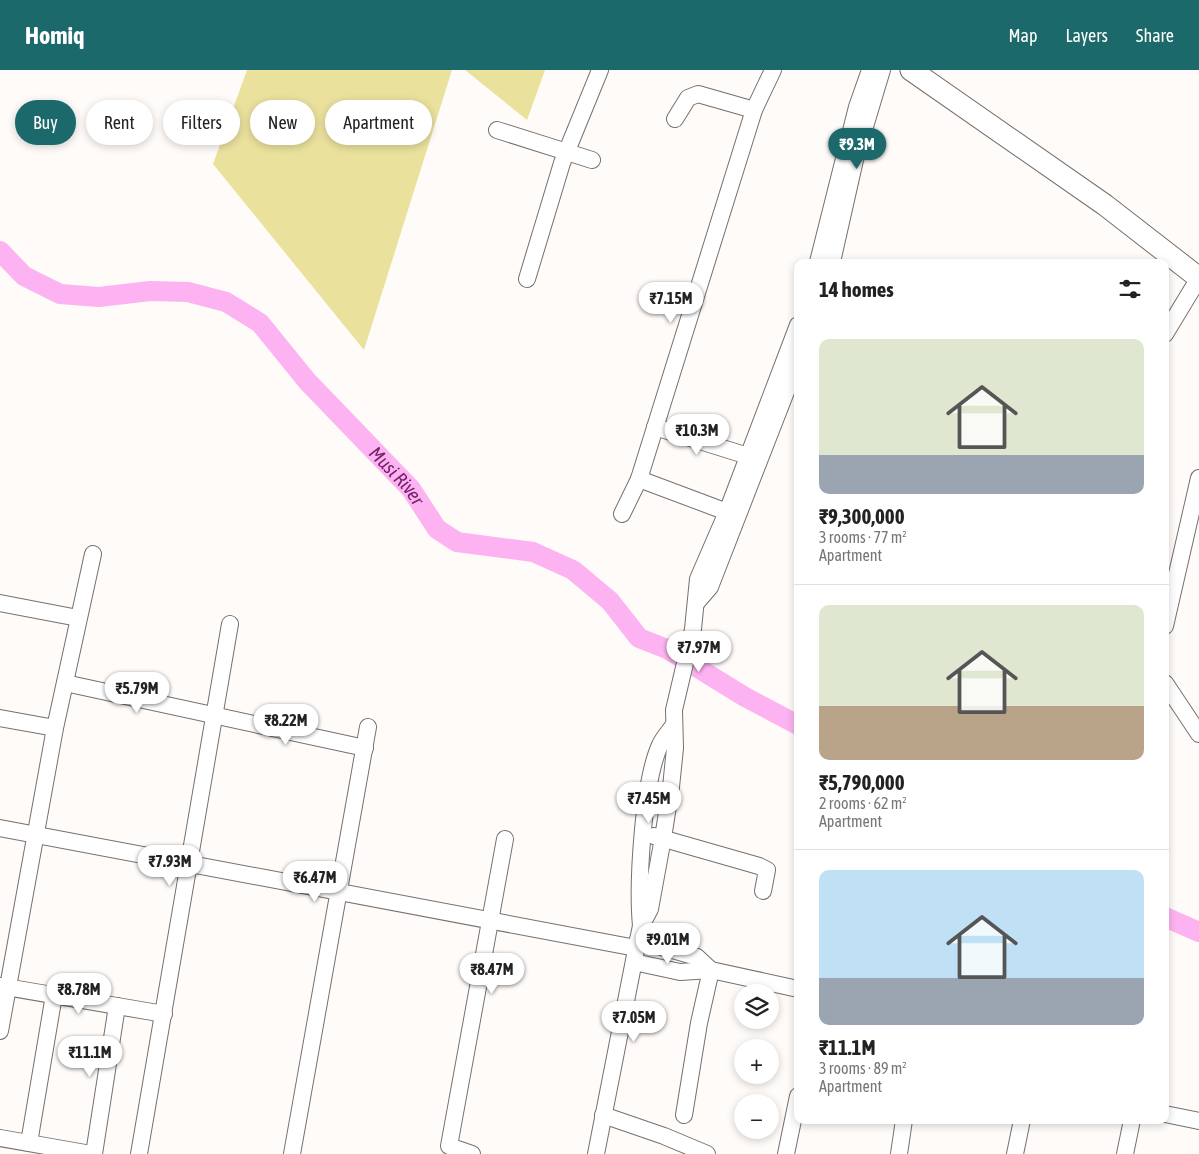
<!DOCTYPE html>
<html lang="en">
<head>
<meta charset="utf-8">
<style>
  :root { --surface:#fff; --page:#f2f2f2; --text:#222; --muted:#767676; --line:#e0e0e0; --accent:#1c696b }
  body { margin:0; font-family:"Asap Condensed",sans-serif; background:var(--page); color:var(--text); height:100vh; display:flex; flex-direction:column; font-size:19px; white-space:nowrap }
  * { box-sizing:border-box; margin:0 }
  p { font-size:16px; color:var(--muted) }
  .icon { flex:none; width:28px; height:28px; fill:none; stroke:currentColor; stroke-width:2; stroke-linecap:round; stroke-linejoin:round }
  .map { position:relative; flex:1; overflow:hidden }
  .panel { position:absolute; left:794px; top:189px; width:375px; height:865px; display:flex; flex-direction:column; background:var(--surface); border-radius:10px; box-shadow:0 2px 8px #0003 }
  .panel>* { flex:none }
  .banner { position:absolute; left:15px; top:30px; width:475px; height:45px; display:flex; gap:10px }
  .fabs { position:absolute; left:734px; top:914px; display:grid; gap:10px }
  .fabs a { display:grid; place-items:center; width:45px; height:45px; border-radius:50%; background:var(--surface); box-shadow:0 2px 8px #0003; font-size:25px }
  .price { position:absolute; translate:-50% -42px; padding:0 11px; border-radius:18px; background:#fff; color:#222; font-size:16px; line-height:32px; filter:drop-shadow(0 1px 2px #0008) }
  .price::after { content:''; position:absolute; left:50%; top:30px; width:15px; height:11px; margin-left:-8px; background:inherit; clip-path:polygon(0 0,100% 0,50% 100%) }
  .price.selected { background:var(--accent); color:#fff }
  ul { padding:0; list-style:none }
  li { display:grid; align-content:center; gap:10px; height:265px; padding:0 25px }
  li+li { border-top:1px solid var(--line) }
  li span { display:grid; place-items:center; height:155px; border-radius:10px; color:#555 }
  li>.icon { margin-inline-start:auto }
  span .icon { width:90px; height:90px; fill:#fffc; stroke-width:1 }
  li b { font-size:21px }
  h2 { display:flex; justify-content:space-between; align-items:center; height:60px; padding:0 25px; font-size:21px }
  .tag { padding:0 18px; border-radius:22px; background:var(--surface); box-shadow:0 2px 8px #0003; font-size:18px; line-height:45px }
  .tag.selected { background:var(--accent); color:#fff }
  header { display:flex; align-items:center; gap:30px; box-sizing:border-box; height:70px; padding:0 25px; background:var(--accent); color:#fff }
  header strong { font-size:24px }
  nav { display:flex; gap:28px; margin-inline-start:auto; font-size:18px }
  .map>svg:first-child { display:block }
  .green { fill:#eae19d }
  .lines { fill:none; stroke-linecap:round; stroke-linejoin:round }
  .river { stroke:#fdb3f1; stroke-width:20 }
  .minor-casing { stroke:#75706e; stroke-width:18 }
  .major-casing { stroke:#75706e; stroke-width:23 }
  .minor { stroke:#fff; stroke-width:16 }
  .major { stroke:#fff; stroke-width:21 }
  .labels { text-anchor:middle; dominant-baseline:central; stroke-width:4.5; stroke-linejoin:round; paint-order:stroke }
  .water-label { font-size:19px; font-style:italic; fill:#75226c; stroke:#fff }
</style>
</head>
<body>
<header>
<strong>Homiq</strong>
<nav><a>Map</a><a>Layers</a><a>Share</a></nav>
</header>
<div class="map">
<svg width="1199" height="1084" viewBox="0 0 1199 1084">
  <rect width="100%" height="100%" fill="#fefbf9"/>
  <!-- green -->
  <g class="green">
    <polygon points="247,0 452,0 364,280 213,94"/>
    <polygon points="465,0 545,0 527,50"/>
  </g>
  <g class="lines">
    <!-- river -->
    <g class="river">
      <path id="s1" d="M0,181L24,206L60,224L99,227L150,221L188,222L226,232L260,253L307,311L411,419L437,459L457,472L533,482L573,500L610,531L639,568L667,579L745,627L798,655"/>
      <polyline points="1165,847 1199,862"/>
    </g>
    <!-- minor casing -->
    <g class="minor-casing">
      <g id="minor">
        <polyline points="675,49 688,28 698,24 754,40"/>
        <polyline points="497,60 592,90"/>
        <polyline points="818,192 857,37 870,0"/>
        <polyline points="832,192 855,90 882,0"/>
        <polyline points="527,209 562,93 600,0"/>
        <polyline points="1165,264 1199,208"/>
        <polyline points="655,357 748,386"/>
        <polyline points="727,442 639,409 754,40 773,0"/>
        <polyline points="622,444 639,409"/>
        <polyline points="697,532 710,517 798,291"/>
        <polyline points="0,533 78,548"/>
        <polyline points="1165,556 1199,408"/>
        <polyline points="65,613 365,678"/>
        <polyline points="1165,613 1199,664"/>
        <polyline points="0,648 55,658"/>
        <polyline points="0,758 636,878"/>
        <polyline points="654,766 759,796 767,800 763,821"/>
        <path d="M641,856C637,814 643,712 660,675C663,668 669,662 673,656"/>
        <polyline points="638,870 697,887 711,900"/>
        <polyline points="634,892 680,902 711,900 798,919"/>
        <polyline points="0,916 164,944"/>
        <polyline points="0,961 55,658 93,484"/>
        <polyline points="1165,1044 1199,1051"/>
        <polyline points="603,1045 664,1066 707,1084"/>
        <polyline points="684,1045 699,953 711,900"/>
        <polyline points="0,1068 91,1084"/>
        <polyline points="29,1073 54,925"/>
        <polyline points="94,1084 117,936"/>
        <polyline points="139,1084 230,554"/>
        <polyline points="292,1084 368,657"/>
        <polyline points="472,1084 449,1076 505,769"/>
        <polyline points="596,1084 638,870 641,856 650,839 663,768 671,717 675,678 674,640 693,559 698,509 727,442 798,255"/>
        <polyline points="786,1084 798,1026"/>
        <polyline points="899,1084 904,1050"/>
        <polyline points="1015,1084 1022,1050"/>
        <polyline points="1125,1084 1132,1050"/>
      </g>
    </g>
    <!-- major casing -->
    <g class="major-casing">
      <polyline id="major" points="911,0 1105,135 1199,208"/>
    </g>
    <!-- minor -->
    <use href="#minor" class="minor"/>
    <!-- major -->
    <use href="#major" class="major"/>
  </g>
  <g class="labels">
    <!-- water labels -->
    <g class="water-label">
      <text stroke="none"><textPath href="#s1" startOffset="488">Musi River</textPath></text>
    </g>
  </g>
</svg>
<div class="fabs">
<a><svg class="icon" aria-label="layers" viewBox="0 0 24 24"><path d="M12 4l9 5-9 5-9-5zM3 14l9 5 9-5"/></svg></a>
<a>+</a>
<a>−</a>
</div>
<b class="price selected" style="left:857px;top:100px">₹9.3M</b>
<b class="price" style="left:671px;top:254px">₹7.15M</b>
<b class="price" style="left:697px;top:386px">₹10.3M</b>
<b class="price" style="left:699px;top:603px">₹7.97M</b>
<b class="price" style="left:137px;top:644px">₹5.79M</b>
<b class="price" style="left:286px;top:676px">₹8.22M</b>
<b class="price" style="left:649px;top:754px">₹7.45M</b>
<b class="price" style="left:170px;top:817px">₹7.93M</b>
<b class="price" style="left:315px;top:833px">₹6.47M</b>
<b class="price" style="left:668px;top:895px">₹9.01M</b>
<b class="price" style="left:492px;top:925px">₹8.47M</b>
<b class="price" style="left:79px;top:945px">₹8.78M</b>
<b class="price" style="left:634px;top:973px">₹7.05M</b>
<b class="price" style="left:90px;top:1008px">₹11.1M</b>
<div class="banner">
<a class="tag selected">Buy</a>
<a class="tag">Rent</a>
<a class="tag">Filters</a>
<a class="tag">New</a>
<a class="tag">Apartment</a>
</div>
<section class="panel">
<h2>14 homes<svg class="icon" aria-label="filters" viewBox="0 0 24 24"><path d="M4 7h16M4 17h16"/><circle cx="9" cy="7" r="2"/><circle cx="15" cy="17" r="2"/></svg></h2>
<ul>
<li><span style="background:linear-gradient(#dfe7d0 75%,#9aa5b1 0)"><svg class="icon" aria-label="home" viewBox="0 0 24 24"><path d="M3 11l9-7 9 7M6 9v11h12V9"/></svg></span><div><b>₹9,300,000</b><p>3 rooms · 77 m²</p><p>Apartment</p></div></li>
<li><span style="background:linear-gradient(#dfe7d0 65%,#b9a48a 0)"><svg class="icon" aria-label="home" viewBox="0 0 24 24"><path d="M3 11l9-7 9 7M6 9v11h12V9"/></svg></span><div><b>₹5,790,000</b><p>2 rooms · 62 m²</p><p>Apartment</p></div></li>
<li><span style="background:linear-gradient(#bfe0f5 70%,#9aa5b1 0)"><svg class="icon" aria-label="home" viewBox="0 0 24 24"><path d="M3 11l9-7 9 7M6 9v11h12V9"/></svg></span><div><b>₹11.1M</b><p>3 rooms · 89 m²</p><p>Apartment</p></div></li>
</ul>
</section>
</div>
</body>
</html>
